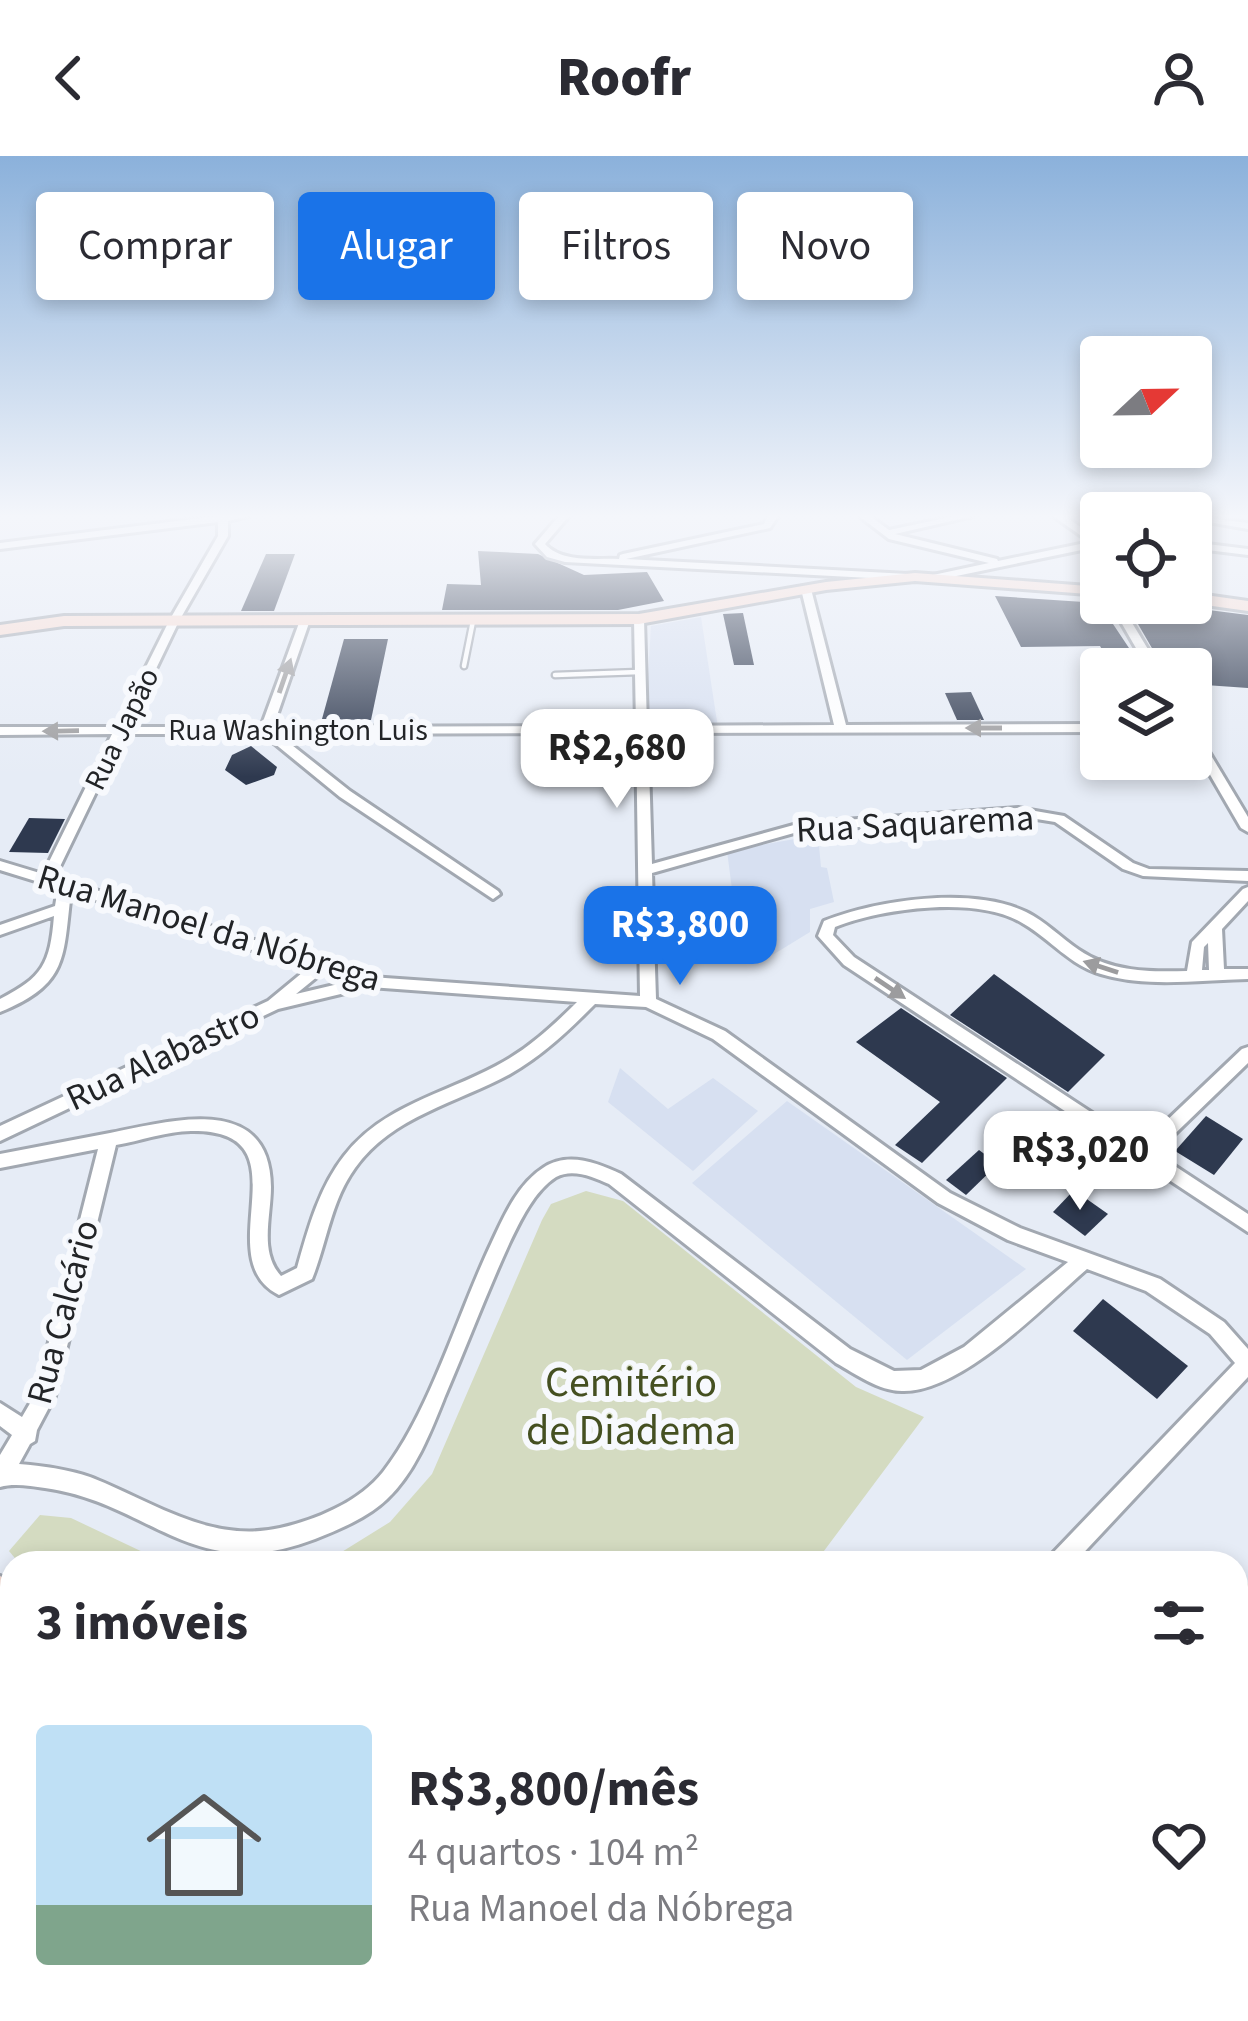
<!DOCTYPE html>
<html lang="pt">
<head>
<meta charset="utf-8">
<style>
  :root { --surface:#fff; --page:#f7f7f7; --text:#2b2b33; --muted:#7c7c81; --line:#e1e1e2; --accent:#1a73e8 }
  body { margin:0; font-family:"Source Sans 3",sans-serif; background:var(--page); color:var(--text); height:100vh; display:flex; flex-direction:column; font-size:45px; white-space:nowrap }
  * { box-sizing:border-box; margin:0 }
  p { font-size:39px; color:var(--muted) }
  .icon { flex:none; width:66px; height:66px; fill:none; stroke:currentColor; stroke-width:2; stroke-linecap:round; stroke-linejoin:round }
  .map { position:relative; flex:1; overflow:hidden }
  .panel { position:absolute; left:0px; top:1395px; width:1248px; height:471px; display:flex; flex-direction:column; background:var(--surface); border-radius:36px 36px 0 0; box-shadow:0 6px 18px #0003 }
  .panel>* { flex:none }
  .top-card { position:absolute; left:36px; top:36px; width:1176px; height:108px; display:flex; gap:24px }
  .needle { width:78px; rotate:68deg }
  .buttons { position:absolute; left:1080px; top:180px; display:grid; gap:24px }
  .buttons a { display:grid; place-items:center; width:132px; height:132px; border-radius:12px; background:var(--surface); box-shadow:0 6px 18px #0003; font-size:60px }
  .price { position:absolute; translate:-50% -102px; padding:0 27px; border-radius:24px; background:#fff; color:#222; font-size:39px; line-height:78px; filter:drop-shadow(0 3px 6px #0008) }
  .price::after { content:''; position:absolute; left:50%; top:72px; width:36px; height:27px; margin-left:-18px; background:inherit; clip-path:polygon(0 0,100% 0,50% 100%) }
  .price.current { background:var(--accent); color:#fff }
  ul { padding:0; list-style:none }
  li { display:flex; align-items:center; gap:36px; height:300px; padding:0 36px }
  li+li { border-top:3px solid var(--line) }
  li span { display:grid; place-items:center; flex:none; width:336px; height:240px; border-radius:12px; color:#555 }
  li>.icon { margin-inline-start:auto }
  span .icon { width:144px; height:144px; fill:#fffc; stroke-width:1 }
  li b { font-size:51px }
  h2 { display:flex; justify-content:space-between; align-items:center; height:144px; padding:0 36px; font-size:51px }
  .tag { padding:0 42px; border-radius:12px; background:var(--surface); box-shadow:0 6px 18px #0003; font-size:42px; line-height:108px }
  .tag.current { background:var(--accent); color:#fff }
  header { display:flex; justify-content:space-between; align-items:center; height:156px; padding:0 36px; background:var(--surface); font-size:54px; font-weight:800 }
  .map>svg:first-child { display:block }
  .built { fill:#d7e0f1 }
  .green { fill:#d4dbc1 }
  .building { fill:#2e394f }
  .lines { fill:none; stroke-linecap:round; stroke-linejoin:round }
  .service-casing { stroke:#a2a8b1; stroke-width:9 }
  .minor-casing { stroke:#a2a8b1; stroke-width:6 }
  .secondary-casing { stroke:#a2a8b1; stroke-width:6 }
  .service { stroke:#fff; stroke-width:4.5 }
  .minor { fill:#fff; fill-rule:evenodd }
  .secondary { fill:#f9ddd4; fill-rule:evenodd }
  .oneway { fill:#9c9c9e }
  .labels { text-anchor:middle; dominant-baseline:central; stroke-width:12; stroke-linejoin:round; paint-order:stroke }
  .far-street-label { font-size:30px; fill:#222427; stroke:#f7f9fd }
  .street-label { font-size:36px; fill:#222427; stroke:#f7f9fd }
  .near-park-label { font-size:42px; fill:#455021; stroke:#f7f9fd }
</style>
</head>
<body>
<header><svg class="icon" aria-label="back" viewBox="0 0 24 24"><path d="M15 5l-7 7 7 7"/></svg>Roofr<svg class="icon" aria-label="person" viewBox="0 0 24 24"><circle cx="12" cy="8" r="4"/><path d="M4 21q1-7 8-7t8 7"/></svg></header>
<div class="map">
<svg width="1248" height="1865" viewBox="0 0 1248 1865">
  <rect width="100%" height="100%" fill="#e6ecf6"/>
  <!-- built -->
  <g class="built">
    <polygon points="701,461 718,572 645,572 651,470"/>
    <polygon points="818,679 821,711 827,712 834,746 810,753 810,776 758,808 740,795 727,695"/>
    <polygon points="620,912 668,953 713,922 758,955 693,1015 608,946"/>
    <polygon points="787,945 1026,1113 907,1204 692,1027"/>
  </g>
  <!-- green -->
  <g class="green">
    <polygon points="586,1035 623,1045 856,1231 924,1261 815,1407 324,1407 390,1366 432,1318 542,1064 551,1048"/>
    <polygon points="40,1359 71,1362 166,1407 19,1407 9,1395"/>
    <polygon points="1248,1427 1248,1865 1182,1865 1162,1854 1236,1854 1236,1445"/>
  </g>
  <!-- building -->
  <g class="building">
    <polygon points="478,395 538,398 584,419 647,416 664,445 618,454 442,454 447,428 481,429"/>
    <polygon points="266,398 295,398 274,455 241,455"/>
    <polygon points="995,440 1099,447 1143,513 1113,513 1100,490 1021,491"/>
    <polygon points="1153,447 1248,459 1248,532 1191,528 1191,513 1164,513 1127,449"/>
    <polygon points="743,457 754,509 734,509 723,458"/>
    <polygon points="344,483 388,483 371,564 322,563"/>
    <polygon points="971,536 984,564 957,564 945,537"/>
    <polygon points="251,590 277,611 274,619 246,629 225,614 232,599"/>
    <polygon points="29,662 65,663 48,697 9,696"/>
    <polygon points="994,818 1105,899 1068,936 950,859"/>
    <polygon points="901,852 1007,922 922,1007 895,989 940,946 856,886"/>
    <polygon points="1206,960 1243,983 1214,1019 1175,995"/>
    <polygon points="979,994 998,1008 966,1039 946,1024"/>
    <polygon points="1074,1034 1108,1058 1085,1080 1053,1056"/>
    <polygon points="1103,1143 1188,1210 1157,1243 1073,1175"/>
  </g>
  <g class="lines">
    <!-- service casing -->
    <g class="service-casing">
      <g id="service">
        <polyline points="464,510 473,465"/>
        <polyline points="555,519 639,516"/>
      </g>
    </g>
    <!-- minor casing -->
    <g class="minor-casing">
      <g id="minor">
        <path d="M218,360H248L228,365V380L179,465L128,571H261L299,467L304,464L309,467L273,571L636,570L634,463L639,460L644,463L647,570L834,569L801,433L806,430L811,433L846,569L1101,568V576L648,577L652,708L801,667L1018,652L1064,660L1133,707L1149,713L1248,715V725L1143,720L1123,713L1055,666L1018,660L801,675L652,717L656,843L725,875L950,1037L1020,1072L1160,1123L1224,1166L1248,1193V1221L1074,1407H1048L1051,1399L1235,1207L1210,1178L1146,1135L1087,1113C1044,1150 963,1235 904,1235C880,1236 856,1218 836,1207L609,1028C593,1021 573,1012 556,1021C534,1035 520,1065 509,1088C486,1138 467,1189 445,1240C431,1275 415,1317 387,1343C367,1362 340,1373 315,1383C193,1430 152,1347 45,1332C30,1330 14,1327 0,1331V1299L12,1279L0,1270V1247L22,1261L36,1237L98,993L0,1012V998C37,991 73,984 110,977C171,965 270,936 271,1031C271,1061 259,1096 281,1120L297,1112C308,1073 319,1032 344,1000C382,950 444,938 496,910C527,894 553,870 577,846L370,831L278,853L0,985V970L268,845L308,812L71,736C63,801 69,828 0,856V843C43,821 50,808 54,760L0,779V769L55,750L58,732L0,714V705L43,718L112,578L0,579V571H116L169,465L218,380V366L0,393V387ZM636,577L640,840L371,821L55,721L124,578H263L340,641L493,743L500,738L498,735L350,635L278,578ZM323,816L351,825L296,838ZM595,848L646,851L713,883L938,1047L1008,1084L1068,1106L964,1191L921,1214L894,1215L850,1193L621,1018C597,1007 568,995 543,1012C518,1028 504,1060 492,1086C458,1157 430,1256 383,1316C359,1346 316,1364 280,1372C210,1388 152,1345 90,1321C67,1313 43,1310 19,1308L30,1288L35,1285L37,1274L55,1240L116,989C140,985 167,975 191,975C311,973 205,1102 279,1139L312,1123C327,1086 331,1045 355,1012C392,960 457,947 510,918C542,900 569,874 595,848Z"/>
        <path d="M559,360H569L545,388C562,407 595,402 619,403L620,399L623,398L764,368L768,360H778L770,372L626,403L908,418L913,421L908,424L565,406L547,401L535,388Z"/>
        <polygon points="859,360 870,360 889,374 955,360 973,360 895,378 997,403 998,405 1090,386 1053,360 1064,360 1101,384 1101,390 937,424 932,421 933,419 989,407 889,383"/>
        <polygon points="1191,360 1248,367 1248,373 1191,363"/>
        <polygon points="1191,386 1248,393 1248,399 1191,392"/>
        <polygon points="1110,447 1120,447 1160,513 1148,513"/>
        <polygon points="1191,572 1197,576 1248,661 1248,676 1241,672 1191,586"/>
        <path d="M1248,731V745L1222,773L1224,813H1248V823C1199,824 1148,832 1101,818C1070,809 1051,784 1024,768C979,739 883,752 835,771L833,779L854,801L1141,989L1242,893L1248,891V907L1155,997L1248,1058V1076L844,809L818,780L824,765C878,744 971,730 1026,756C1045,765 1061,782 1079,794C1111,816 1149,816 1187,815L1192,786L1243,733ZM1208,787L1209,814H1202L1204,791Z"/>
        <path d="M12,1835V1854H24C20,1864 10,1865 0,1865V1840Z"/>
        <polygon points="720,1854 757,1854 752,1865 715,1865"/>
        <polygon points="1077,1854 1105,1854 1108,1865 1080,1865"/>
      </g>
    </g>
    <!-- secondary casing -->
    <g class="secondary-casing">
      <g id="secondary">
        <polygon points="915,417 1101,431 1101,439 915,425 826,434 639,468 64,470 0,479 0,469 64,460 639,458 826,426"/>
        <polygon points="1191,437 1248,445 1248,455 1191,447"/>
        <polygon points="0,1420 12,1426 12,1466 0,1461"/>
        <polygon points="0,1544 12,1549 12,1592 0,1587"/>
        <polygon points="109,1854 149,1854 153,1865 113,1865"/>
        <polygon points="195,1854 235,1854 239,1865 199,1865"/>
      </g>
    </g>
    <!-- service -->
    <use href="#service" class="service"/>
    <!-- minor -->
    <use href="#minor" class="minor"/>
    <!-- secondary -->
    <use href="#secondary" class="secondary"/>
  </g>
  <!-- one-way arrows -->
  <defs><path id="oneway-solid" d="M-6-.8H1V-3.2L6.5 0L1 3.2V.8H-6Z" transform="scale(3)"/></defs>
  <g class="oneway">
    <use href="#oneway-solid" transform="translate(285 520) rotate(-71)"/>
    <use href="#oneway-solid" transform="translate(984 572) rotate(180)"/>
    <use href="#oneway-solid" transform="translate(61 575) rotate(179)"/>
    <use href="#oneway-solid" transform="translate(1101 811) rotate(-162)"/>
    <use href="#oneway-solid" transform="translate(890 832) rotate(34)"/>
  </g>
  <!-- sky -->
  <linearGradient id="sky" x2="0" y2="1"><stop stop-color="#8bb1db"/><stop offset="0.58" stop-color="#f4f6fb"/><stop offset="1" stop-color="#f4f6fb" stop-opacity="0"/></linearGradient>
  <rect width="1248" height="621" fill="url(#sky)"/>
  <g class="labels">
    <!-- far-street labels -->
    <g class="far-street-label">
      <text transform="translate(122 573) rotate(-64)">Rua Japão</text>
      <text x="298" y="574">Rua Washington Luis</text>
    </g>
    <!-- street labels -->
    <g class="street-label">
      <text transform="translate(915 668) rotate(-3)">Rua Saquarema</text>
      <text transform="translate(209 772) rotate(17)">Rua Manoel da Nóbrega</text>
      <text transform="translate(163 901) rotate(-25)">Rua Alabastro</text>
      <text transform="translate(63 1156) rotate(-75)">Rua Calcário</text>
    </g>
    <!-- near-park labels -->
    <g class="near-park-label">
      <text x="631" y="1227">Cemitério<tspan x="631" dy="48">de Diadema</tspan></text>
    </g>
  </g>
</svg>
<div class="buttons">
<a><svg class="needle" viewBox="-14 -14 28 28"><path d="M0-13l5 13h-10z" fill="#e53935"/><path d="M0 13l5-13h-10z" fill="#7c7c81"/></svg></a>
<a><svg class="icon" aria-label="locate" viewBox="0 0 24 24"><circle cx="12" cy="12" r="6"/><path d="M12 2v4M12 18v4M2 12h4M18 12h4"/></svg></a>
<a><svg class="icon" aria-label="layers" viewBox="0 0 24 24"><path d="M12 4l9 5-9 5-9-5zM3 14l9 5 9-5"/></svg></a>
</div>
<b class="price" style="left:617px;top:655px">R$2,680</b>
<b class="price current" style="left:680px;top:832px">R$3,800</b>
<b class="price" style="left:1080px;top:1057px">R$3,020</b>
<div class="top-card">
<a class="tag">Comprar</a>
<a class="tag current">Alugar</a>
<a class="tag">Filtros</a>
<a class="tag">Novo</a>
</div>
<section class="panel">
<h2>3 imóveis<svg class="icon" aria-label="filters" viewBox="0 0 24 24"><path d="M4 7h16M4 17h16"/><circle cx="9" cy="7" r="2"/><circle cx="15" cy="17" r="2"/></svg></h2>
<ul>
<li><span style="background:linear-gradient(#bfe0f5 75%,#7fa58c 0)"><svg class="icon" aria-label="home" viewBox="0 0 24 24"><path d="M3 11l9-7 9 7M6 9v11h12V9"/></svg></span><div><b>R$3,800/mês</b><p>4 quartos · 104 m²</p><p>Rua Manoel da Nóbrega</p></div><svg class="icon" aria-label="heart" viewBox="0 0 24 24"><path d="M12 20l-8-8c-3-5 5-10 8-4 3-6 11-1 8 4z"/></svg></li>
</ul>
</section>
</div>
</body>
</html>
